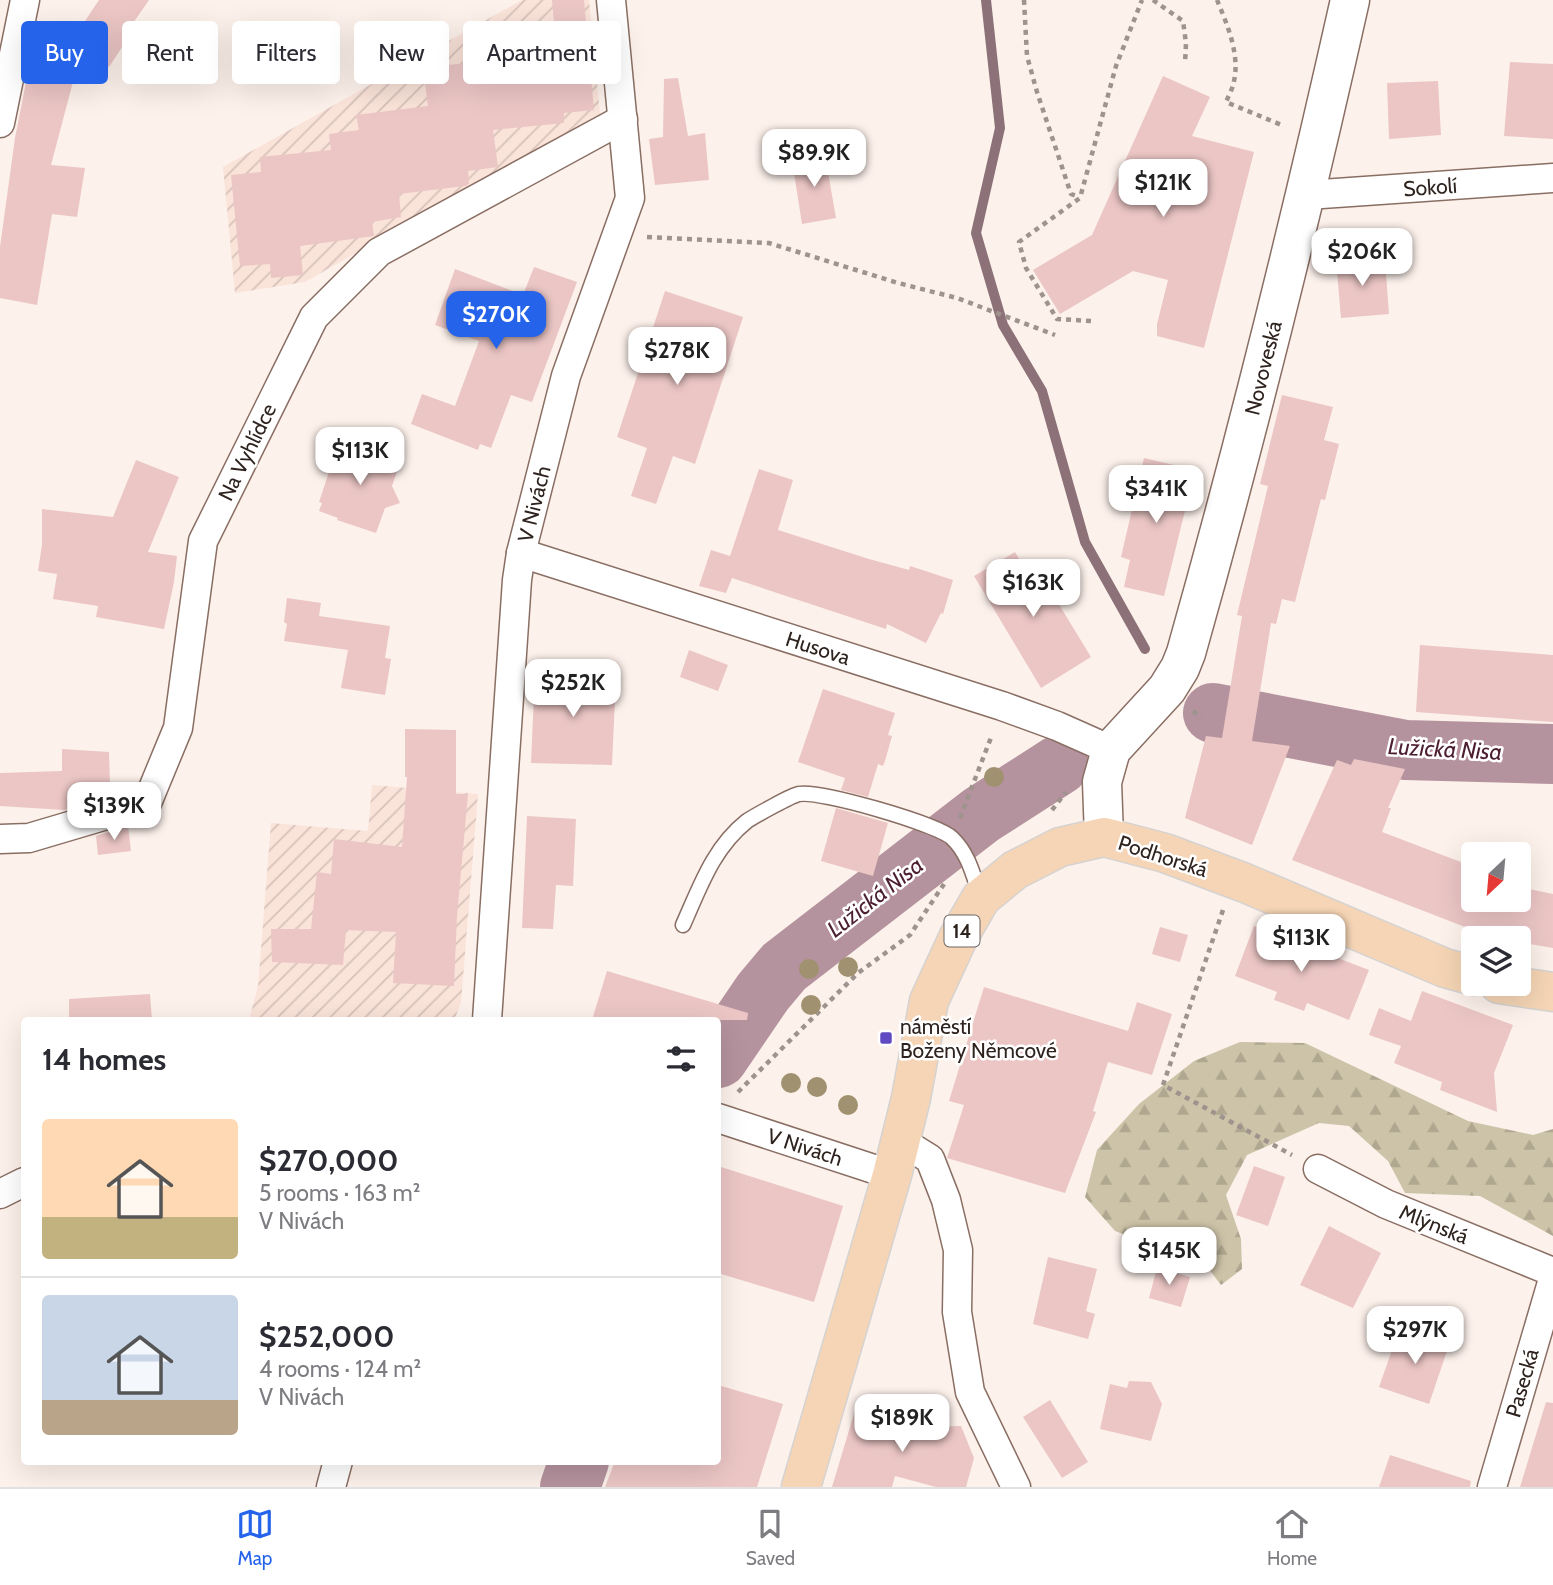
<!DOCTYPE html>
<html lang="en">
<head>
<meta charset="utf-8">
<style>
  :root { --surface:#fff; --page:#f7f7f7; --text:#2b2b33; --muted:#7c7c81; --line:#e1e1e2; --accent:#2563eb }
  body { margin:0; font-family:Cabin,sans-serif; background:var(--page); color:var(--text); height:100vh; display:flex; flex-direction:column; font-size:26px; white-space:nowrap }
  * { box-sizing:border-box; margin:0 }
  p { font-size:23px; color:var(--muted) }
  .icon { flex:none; width:38px; height:38px; fill:none; stroke:currentColor; stroke-width:2; stroke-linecap:round; stroke-linejoin:round }
  .map { position:relative; flex:1; overflow:hidden }
  .side { position:absolute; left:21px; top:1017px; width:700px; height:448px; display:flex; flex-direction:column; background:var(--surface); border-radius:7px; box-shadow:0 7px 28px #0002 }
  .side>* { flex:none }
  .hud { position:absolute; left:21px; top:21px; width:700px; height:63px; display:flex; gap:14px }
  .needle { width:46px; rotate:206deg }
  .tools { position:absolute; left:1461px; top:842px; display:grid; gap:14px }
  .tools a { display:grid; place-items:center; width:70px; height:70px; border-radius:7px; background:var(--surface); box-shadow:0 7px 28px #0002; font-size:35px }
  .price { position:absolute; translate:-50% -60px; padding:0 16px; border-radius:14px; background:#fff; color:#222; font-size:23px; line-height:46px; filter:drop-shadow(0 2px 4px #0008) }
  .price::after { content:''; position:absolute; left:50%; top:42px; width:21px; height:16px; margin-left:-10px; background:inherit; clip-path:polygon(0 0,100% 0,50% 100%) }
  .price.active { background:var(--accent); color:#fff }
  ul { padding:0; list-style:none }
  li { display:flex; align-items:center; gap:21px; height:175px; padding:0 21px }
  li+li { border-top:2px solid var(--line) }
  li span { display:grid; place-items:center; flex:none; width:196px; height:140px; border-radius:7px; color:#555 }
  li>.icon { margin-inline-start:auto }
  span .icon { width:84px; height:84px; fill:#fffc; stroke-width:1 }
  li b { font-size:30px }
  h2 { display:flex; justify-content:space-between; align-items:center; height:84px; padding:0 21px; font-size:30px }
  .tag { padding:0 24px; border-radius:7px; background:var(--surface); box-shadow:0 7px 28px #0002; font-size:24px; line-height:63px }
  .tag.active { background:var(--accent); color:#fff }
  .tabs { display:flex; justify-content:space-around; align-items:center; height:98px; border-top:2px solid var(--line); background:var(--surface); font-size:19px; color:var(--muted) }
  .tabs a { display:grid; justify-items:center; gap:4px }
  .tabs .active { color:var(--accent) }
  .map>svg:first-child { display:block }
  .industrial { fill:url(#industrial-furrows) }
  .forest { fill:url(#forest-firs) }
  .lines { fill:none; stroke-linecap:round; stroke-linejoin:round }
  .stream { stroke:#8c7178; stroke-width:10 }
  .river { stroke:#b5939e; stroke-width:60 }
  .building { fill:#ebc6c5 }
  .lane-casing { stroke:#896e63; stroke-width:17 }
  .street-casing { stroke:#896e63; stroke-width:31 }
  .secondary-casing { stroke:#896e63; stroke-width:41 }
  .primary-casing { stroke:#d5d3d2; stroke-width:41 }
  .path { stroke:#9e938d; stroke-width:4.5; stroke-dasharray:5 5; stroke-linecap:butt }
  .lane { stroke:#fff; stroke-width:14 }
  .street { stroke:#fff; stroke-width:28 }
  .secondary { stroke:#fff; stroke-width:38 }
  .primary { stroke:#f5d5b5; stroke-width:38 }
  .tree { fill:#a09170 }
  .poi-dot { fill:#5f4ac2; stroke:#fff; stroke-width:2.5 }
  .labels { text-anchor:middle; dominant-baseline:central; stroke-width:5; stroke-linejoin:round; paint-order:stroke }
  .shield { fill:#fff; stroke:#6d6562; stroke-width:2 }
  .shield-label { font-size:19px; font-weight:bold; fill:#2e231e }
  .street-label { font-size:21px; fill:#2e231e; stroke:#fff }
  .poi-label { font-size:21px; fill:#2e231e; stroke:#fff; text-anchor:start }
  .water-label { font-size:23px; font-style:italic; fill:#4c1e31; stroke:#fff }
</style>
</head>
<body>
<div class="map">
<svg width="1553" height="1487" viewBox="0 0 1553 1487">
  <defs>
    <pattern id="industrial-furrows" width="10" height="10" patternUnits="userSpaceOnUse" patternTransform="scale(1.75)"><rect width="10" height="10" fill="#fae3d9"/><path d="M-1 1l2-2M0 10L10 0M9 11l2-2" fill="none" stroke="#d7c2ba"/></pattern>
    <pattern id="forest-firs" width="22" height="20" patternUnits="userSpaceOnUse" patternTransform="scale(1.75)"><rect width="22" height="20" fill="#cdc3a8"/><path d="M5 1l3.5 6h-7zM16 11l3.5 6h-7z" fill="#b0a790"/></pattern>
  </defs>
  <rect width="100%" height="100%" fill="#fdf1eb"/>
  <!-- industrial -->
  <g class="industrial">
    <polygon points="522,0 589,0 600,114 305,282 235,293 223,167"/>
    <polygon points="372,785 478,794 461,1003 454,1020 249,1020 258,986 271,823 368,831"/>
  </g>
  <!-- forest -->
  <polygon class="forest" points="1240,1042 1305,1043 1468,1121 1533,1135 1553,1129 1553,1236 1480,1196 1405,1193 1388,1161 1349,1126 1319,1123 1247,1155 1226,1195 1241,1239 1242,1269 1221,1285 1205,1264 1115,1231 1085,1197 1097,1150 1139,1104 1194,1061"/>
  <g class="lines">
    <!-- stream -->
    <polyline class="stream" points="986,0 1000,128 976,233 1003,325 1042,391 1085,542 1145,649"/>
    <!-- river -->
    <g class="river">
      <polyline points="1213,713 1405,750 1553,754"/>
      <polyline points="718,1058 763,992 784,967 981,815 1059,765"/>
      <polyline points="570,1487 579,1461"/>
    </g>
  </g>
  <!-- building -->
  <g class="building">
    <polygon points="99,0 149,0 131,26 134,29 109,67 82,49 94,31 83,24"/>
    <polygon points="552,0 584,0 594,110 564,113 564,123 493,130 498,167 468,171 469,184 465,186 399,194 401,217 372,222 374,236 300,246 303,275 271,278 270,264 240,266 231,175 261,172 260,157 331,150 329,134 359,130 356,115 428,106 423,68 526,56 525,47 556,45"/>
    <polygon points="1510,62 1553,64 1553,139 1504,136"/>
    <polygon points="29,67 74,78 51,165 85,168 77,217 52,214 37,305 0,298 0,247 15,138"/>
    <polygon points="1163,76 1210,97 1192,136 1254,152 1204,348 1157,336 1157,324 1168,280 1133,271 1060,314 1033,270 1092,235"/>
    <polygon points="678,78 688,136 705,133 709,180 655,185 649,139 663,137 664,79"/>
    <polygon points="1438,81 1441,135 1389,139 1387,83"/>
    <polygon points="825,155 836,218 802,224 792,160"/>
    <polygon points="1362,258 1362,263 1385,261 1389,314 1341,318 1336,260"/>
    <polygon points="534,267 577,282 532,402 511,395 491,448 480,444 478,450 411,424 422,394 455,406 479,341 435,325 455,269 523,295"/>
    <polygon points="665,291 743,317 695,464 673,456 656,504 631,496 647,448 617,437"/>
    <polygon points="1282,395 1333,407 1324,440 1339,444 1325,500 1321,499 1295,602 1282,599 1276,624 1271,623 1252,741 1290,746 1252,845 1185,818 1206,736 1222,738 1242,616 1237,615 1268,486 1260,484"/>
    <polygon points="344,440 401,460 392,486 400,503 385,508 376,533 337,520 338,518 319,511 322,503 319,502 330,469 333,470"/>
    <polygon points="1144,458 1195,470 1164,596 1124,587 1130,560 1121,557"/>
    <polygon points="136,460 179,477 148,552 177,556 174,582 164,629 96,617 98,606 53,599 57,574 38,571 42,545 42,509 113,517"/>
    <polygon points="759,469 793,480 778,530 869,559 909,570 910,566 953,580 943,614 941,613 926,643 887,624 886,629 732,578 726,593 699,586 711,550 730,556"/>
    <polygon points="1015,552 1029,575 1038,570 1091,657 1041,688 974,576"/>
    <polygon points="287,598 321,603 319,616 390,626 385,658 391,659 385,695 341,688 348,650 284,641 287,624 284,622"/>
    <polygon points="1420,645 1553,655 1553,722 1416,712"/>
    <polygon points="689,650 728,665 718,691 680,677"/>
    <polygon points="535,672 616,678 612,765 531,763"/>
    <polygon points="823,689 895,713 888,735 892,736 885,761 883,766 878,764 868,797 841,790 845,778 798,762"/>
    <polygon points="405,729 456,730 456,794 468,794 457,916 454,986 393,983 396,932 346,930 343,965 272,962 271,929 311,929 317,872 331,874 334,839 402,847 407,777 405,777"/>
    <polygon points="62,749 109,752 110,785 113,785 112,796 64,810 0,806 0,773 62,771"/>
    <polygon points="1354,759 1405,769 1388,808 1391,808 1382,832 1474,867 1474,900 1519,900 1519,887 1553,894 1553,948 1519,942 1519,938 1491,937 1292,860 1337,760 1351,765"/>
    <polygon points="836,808 888,823 873,876 821,861"/>
    <polygon points="527,816 576,819 573,886 556,885 553,929 522,928"/>
    <polygon points="128,826 131,851 98,855 96,836"/>
    <polygon points="1254,926 1369,970 1349,1020 1307,1003 1304,1011 1288,1005 1274,1000 1277,992 1235,976"/>
    <polygon points="1160,927 1188,935 1180,962 1152,954"/>
    <polygon points="607,971 748,1013 747,1020 592,1020"/>
    <polygon points="984,987 1128,1031 1137,1002 1172,1014 1152,1075 1108,1062 1093,1111 1096,1112 1065,1193 947,1158 964,1105 949,1101"/>
    <polygon points="1422,991 1513,1025 1494,1073 1497,1112 1440,1090 1442,1082 1394,1063 1401,1046 1369,1035 1379,1008 1411,1021"/>
    <polygon points="150,994 152,1020 69,1020 69,999"/>
    <polygon points="718,1166 843,1206 814,1302 718,1273"/>
    <polygon points="1254,1166 1285,1177 1268,1226 1236,1215"/>
    <polygon points="1329,1226 1381,1253 1353,1308 1300,1285"/>
    <polygon points="1048,1257 1097,1269 1086,1311 1095,1314 1088,1339 1033,1324"/>
    <polygon points="1157,1268 1190,1277 1181,1307 1149,1298"/>
    <polygon points="1399,1330 1422,1338 1424,1333 1450,1342 1429,1404 1379,1387"/>
    <polygon points="1129,1381 1151,1382 1162,1404 1151,1441 1100,1429 1110,1384 1127,1388"/>
    <polygon points="718,1385 783,1404 757,1487 605,1487 615,1461 718,1461"/>
    <polygon points="1050,1400 1088,1462 1062,1478 1023,1417"/>
    <polygon points="1546,1402 1553,1403 1553,1487 1520,1487"/>
    <polygon points="856,1407 921,1427 961,1426 974,1458 966,1487 936,1487 895,1476 892,1487 832,1487"/>
    <polygon points="1390,1455 1471,1481 1470,1487 1379,1487"/>
  </g>
  <g class="lines">
    <!-- lane casing -->
    <g class="lane-casing">
      <path id="lane" d="M683,925C700,887 713,848 747,821C753,817 792,795 799,794C820,790 937,824 952,838C968,853 973,874 980,895"/>
    </g>
    <!-- street casing -->
    <g class="street-casing">
      <g id="street">
        <polyline points="0,123 25,0"/>
        <polyline points="1307,195 1553,178"/>
        <polyline points="521,553 1002,706 1057,726 1111,750"/>
        <polyline points="0,839 29,838 147,803 178,728 203,541 314,317 379,252 623,119"/>
        <polyline points="487,1020 517,580 521,553 566,376 630,198 611,0"/>
        <polyline points="718,1118 892,1175"/>
        <polyline points="901,1141 930,1159 946,1200 958,1250 957,1312 970,1392 1016,1487"/>
        <polyline points="1318,1169 1386,1204 1553,1272"/>
        <polyline points="0,1194 24,1182"/>
        <polyline points="331,1487 338,1461"/>
        <polyline points="1492,1487 1553,1279"/>
      </g>
    </g>
    <!-- secondary casing -->
    <g class="secondary-casing">
      <path id="secondary" d="M1104,837L1102,782L1111,750L1167,689L1180,668L1186,653C1247,437 1301,219 1350,0"/>
    </g>
    <!-- primary casing -->
    <g class="primary-casing">
      <g id="primary">
        <polyline points="1499,984 1553,992"/>
        <polyline points="801,1487 892,1175 911,1098 929,1001 958,938 981,898 1015,870 1060,847 1104,837 1165,853 1245,883 1445,968 1474,976"/>
      </g>
    </g>
    <!-- path -->
    <g class="path">
      <polyline points="1024,0 1027,56 1037,92 1071,194 1079,197"/>
      <polyline points="1153,0 1183,21 1186,43 1185,64"/>
      <path d="M1217,0C1227,24 1240,54 1234,81C1233,88 1229,95 1226,102L1284,126"/>
      <polyline points="647,237 769,243 898,283 957,298 1055,335"/>
      <polyline points="1091,321 1057,319 1026,268 1019,242 1080,198 1116,66 1142,0"/>
      <polyline points="1193,711 1201,718"/>
      <polyline points="1052,810 1066,792"/>
      <polyline points="960,818 992,735"/>
      <polyline points="1223,910 1163,1085 1292,1155"/>
      <polyline points="738,1092 858,973 910,935 944,884"/>
    </g>
    <!-- lane -->
    <use href="#lane" class="lane"/>
    <!-- street -->
    <use href="#street" class="street"/>
    <!-- secondary -->
    <use href="#secondary" class="secondary"/>
    <!-- primary -->
    <use href="#primary" class="primary"/>
  </g>
  <!-- trees -->
  <g class="tree">
    <circle cx="994" cy="777" r="10"/>
    <circle cx="848" cy="967" r="10"/>
    <circle cx="809" cy="969" r="10"/>
    <circle cx="811" cy="1005" r="10"/>
    <circle cx="791" cy="1083" r="10"/>
    <circle cx="817" cy="1087" r="10"/>
    <circle cx="848" cy="1105" r="10"/>
  </g>
  <!-- markers -->
  <rect class="poi-dot" x="879" y="1031" width="14" height="14" rx="3.5"/>
  <g class="labels">
    <!-- shield labels -->
    <rect class="shield" x="944.5" y="915.5" width="35" height="31" rx="5"/>
    <g class="shield-label">
      <text x="962" y="931">14</text>
    </g>
    <!-- street labels -->
    <g class="street-label">
      <text transform="translate(1430 187) rotate(-4)">Sokolí</text>
      <text transform="translate(1263 368) rotate(-76)">Novoveská</text>
      <text transform="translate(247 452) rotate(-64)">Na Vyhlídce</text>
      <text transform="translate(534 504) rotate(-76)">V Nivách</text>
      <text transform="translate(818 648) rotate(18)">Husova</text>
      <text transform="translate(1163 856) rotate(18)">Podhorská</text>
      <text transform="translate(805 1147) rotate(18)">V Nivách</text>
      <text transform="translate(1434 1224) rotate(22)">Mlýnská</text>
      <text transform="translate(1522 1383) rotate(-74)">Pasecká</text>
    </g>
    <!-- poi labels -->
    <g class="poi-label">
      <text x="900" y="1026">náměstí<tspan x="900" dy="24">Boženy Němcové</tspan></text>
    </g>
    <!-- water labels -->
    <g class="water-label">
      <text transform="translate(1445 749) rotate(3)">Lužická Nisa</text>
      <text transform="translate(875 897) rotate(-38)">Lužická Nisa</text>
    </g>
  </g>
</svg>
<div class="tools">
<a><svg class="needle" viewBox="-14 -14 28 28"><path d="M0-13l5 13h-10z" fill="#e53935"/><path d="M0 13l5-13h-10z" fill="#7c7c81"/></svg></a>
<a><svg class="icon" aria-label="layers" viewBox="0 0 24 24"><path d="M12 4l9 5-9 5-9-5zM3 14l9 5 9-5"/></svg></a>
</div>
<b class="price" style="left:814px;top:189px">$89.9K</b>
<b class="price" style="left:1163px;top:219px">$121K</b>
<b class="price" style="left:1362px;top:288px">$206K</b>
<b class="price active" style="left:496px;top:351px">$270K</b>
<b class="price" style="left:677px;top:387px">$278K</b>
<b class="price" style="left:360px;top:487px">$113K</b>
<b class="price" style="left:1156px;top:525px">$341K</b>
<b class="price" style="left:1033px;top:619px">$163K</b>
<b class="price" style="left:573px;top:719px">$252K</b>
<b class="price" style="left:114px;top:842px">$139K</b>
<b class="price" style="left:1301px;top:974px">$113K</b>
<b class="price" style="left:1169px;top:1287px">$145K</b>
<b class="price" style="left:1415px;top:1366px">$297K</b>
<b class="price" style="left:902px;top:1454px">$189K</b>
<div class="hud">
<a class="tag active">Buy</a>
<a class="tag">Rent</a>
<a class="tag">Filters</a>
<a class="tag">New</a>
<a class="tag">Apartment</a>
</div>
<section class="side">
<h2>14 homes<svg class="icon" aria-label="filters" viewBox="0 0 24 24"><path d="M4 7h16M4 17h16"/><circle cx="9" cy="7" r="2"/><circle cx="15" cy="17" r="2"/></svg></h2>
<ul>
<li><span style="background:linear-gradient(#ffd9b3 70%,#c2b280 0)"><svg class="icon" aria-label="home" viewBox="0 0 24 24"><path d="M3 11l9-7 9 7M6 9v11h12V9"/></svg></span><div><b>$270,000</b><p>5 rooms · 163 m²</p><p>V Nivách</p></div></li>
<li><span style="background:linear-gradient(#c9d6e8 75%,#b9a48a 0)"><svg class="icon" aria-label="home" viewBox="0 0 24 24"><path d="M3 11l9-7 9 7M6 9v11h12V9"/></svg></span><div><b>$252,000</b><p>4 rooms · 124 m²</p><p>V Nivách</p></div></li>
</ul>
</section>
</div>
<nav class="tabs">
<a class="active"><svg class="icon" aria-label="map" viewBox="0 0 24 24"><path d="M3 6l6-2 6 2 6-2v14l-6 2-6-2-6 2zM9 4v14M15 6v14"/></svg>Map</a>
<a><svg class="icon" aria-label="saved" viewBox="0 0 24 24"><path d="M7 4h10v16l-5-4-5 4z"/></svg>Saved</a>
<a><svg class="icon" aria-label="home" viewBox="0 0 24 24"><path d="M3 11l9-7 9 7M6 9v11h12V9"/></svg>Home</a>
</nav>
</body>
</html>
